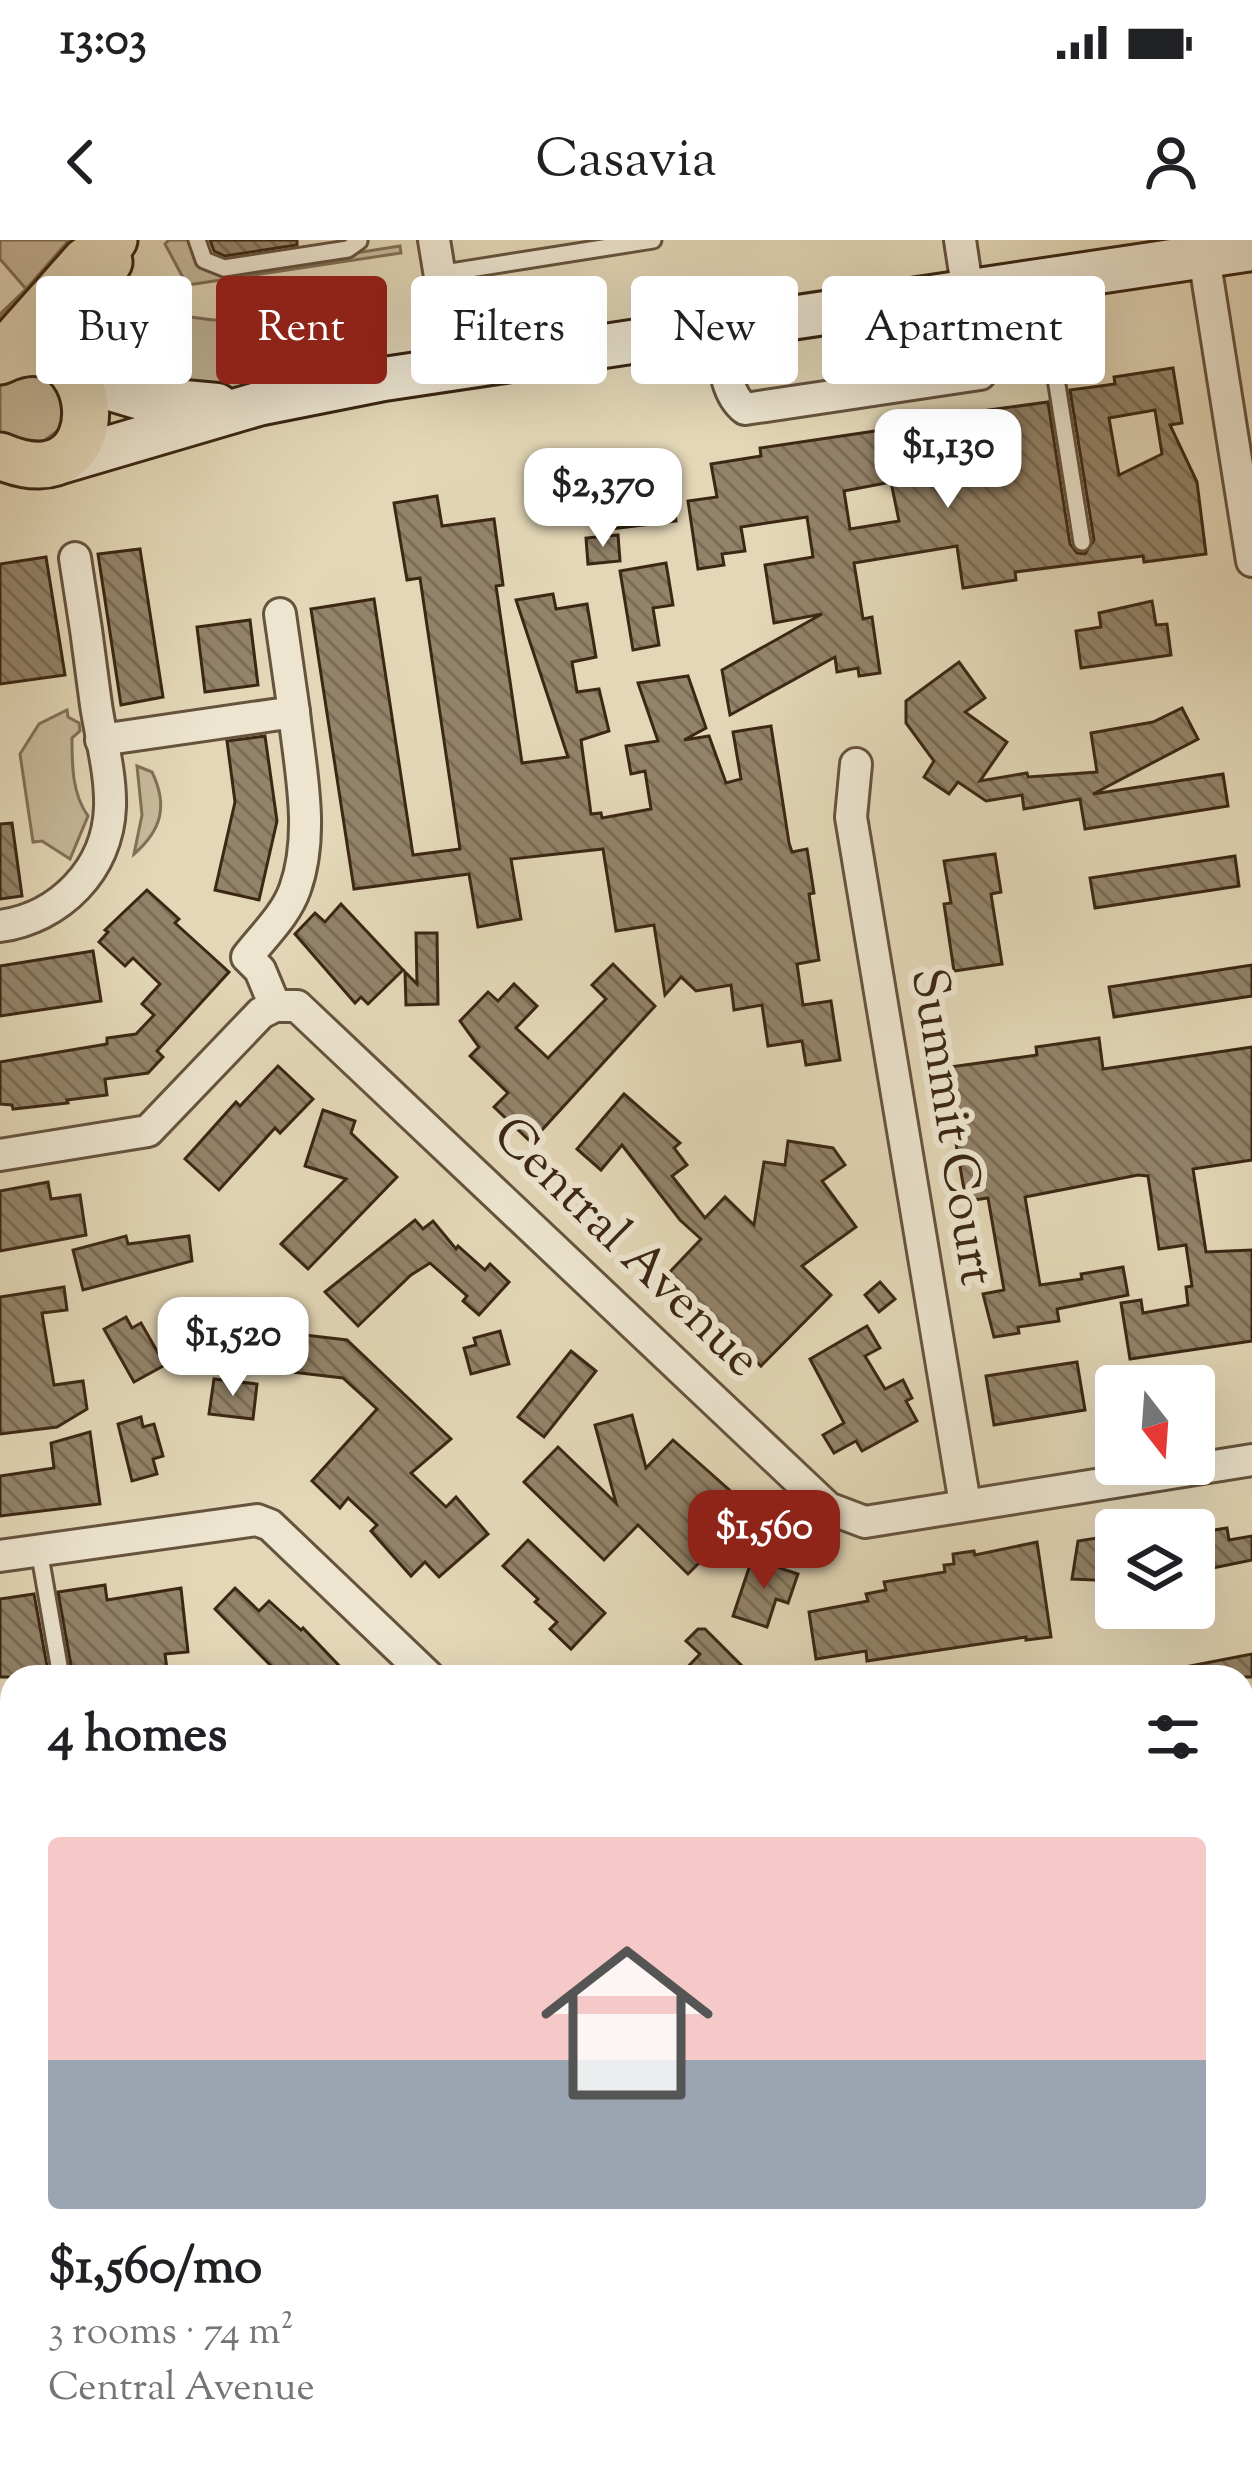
<!DOCTYPE html>
<html lang="en">
<head>
<meta charset="utf-8">
<style>
  :root { --surface:#fff; --page:#f6f6f6; --text:#202124; --muted:#757577; --accent:#8f2418 }
  body { margin:0; font-family:"Sorts Mill Goudy",serif; background:var(--page); color:var(--text); height:100vh; display:flex; flex-direction:column; font-size:45px; white-space:nowrap }
  * { box-sizing:border-box; margin:0 }
  p { font-size:39px; color:var(--muted) }
  .icon { flex:none; width:66px; height:66px; fill:none; stroke:currentColor; stroke-width:2; stroke-linecap:round; stroke-linejoin:round }
  .map { position:relative; flex:1; overflow:hidden }
  .side { position:absolute; left:0px; top:1425px; width:1254px; height:807px; display:flex; flex-direction:column; background:var(--surface); border-radius:36px 36px 0 0; box-shadow:0 12px 48px #0002 }
  .side>* { flex:none }
  .guide { position:absolute; left:36px; top:36px; width:1182px; height:108px; display:flex; gap:24px }
  .needle { width:78px; rotate:163deg }
  .fabs { position:absolute; left:1095px; top:1125px; display:grid; gap:24px }
  .fabs a { display:grid; place-items:center; width:120px; height:120px; border-radius:12px; background:var(--surface); box-shadow:0 12px 48px #0002; font-size:60px }
  .price { position:absolute; translate:-50% -102px; padding:0 27px; border-radius:24px; background:#fff; color:#222; font-size:39px; line-height:78px; filter:drop-shadow(0 3px 6px #0008) }
  .price::after { content:''; position:absolute; left:50%; top:72px; width:36px; height:27px; margin-left:-18px; background:inherit; clip-path:polygon(0 0,100% 0,50% 100%) }
  .price.active { background:var(--accent); color:#fff }
  ul { padding:0; list-style:none }
  li { display:grid; align-content:center; gap:24px; height:636px; padding:0 48px }
  li span { display:grid; place-items:center; height:372px; border-radius:12px; color:#555 }
  li>.icon { margin-inline-start:auto }
  span .icon { width:216px; height:216px; fill:#fffc; stroke-width:1 }
  li b { font-size:51px }
  h2 { display:flex; justify-content:space-between; align-items:center; height:144px; padding:0 48px; font-size:51px }
  .tag { padding:0 42px; border-radius:12px; background:var(--surface); box-shadow:0 12px 48px #0002; font-size:42px; line-height:108px }
  .tag.active { background:var(--accent); color:#fff }
  .status { display:flex; justify-content:space-between; align-items:center; height:84px; padding:0 60px; background:var(--surface); direction:ltr }
  .status svg { height:33px; fill:currentColor }
  header { display:flex; justify-content:space-between; align-items:center; height:156px; padding:0 48px; background:var(--surface); font-size:54px; font-weight:600 }
  .map>svg:first-child { display:block }
  .green { fill:#c7b99b; stroke:#827058; stroke-width:3 }
  .lines { fill:none; stroke-linecap:round; stroke-linejoin:round }
  .stream { stroke:#7e6d55; stroke-width:8 }
  .building { fill:url(#building-back-hatch); stroke:#3c2714; stroke-width:3; fill-rule:evenodd }
  .service-casing { stroke:#66533d; stroke-width:21 }
  .minor-casing { stroke:#66533d; stroke-width:36 }
  .secondary-casing { stroke:#3c2714; stroke-width:48 }
  .primary-casing { stroke:#3c2714; stroke-width:51 }
  .service { stroke:#ede5d0; stroke-width:15 }
  .minor { stroke:#ede5d0; stroke-width:30 }
  .secondary { stroke:#ede5d0; stroke-width:42 }
  .primary { stroke:#e3d7b7; stroke-width:45 }
  .labels { text-anchor:middle; dominant-baseline:central; stroke-width:12; stroke-linejoin:round; paint-order:stroke }
  .street-label { font-size:51px; fill:#3c2714; stroke:#ede5d0 }
</style>
</head>
<body>
<div class="status"><b>13:03</b><svg viewBox="0 0 49 12"><path d="M0 12V9h3v3zM5 12V6h3v6zM10 12V3h3v9zM15 12V0h3v12zM26 1h20v11H26zM47 4h2v5h-2z"/></svg></div>
<header><svg class="icon" aria-label="back" viewBox="0 0 24 24"><path d="M15 5l-7 7 7 7"/></svg>Casavia<svg class="icon" aria-label="person" viewBox="0 0 24 24"><circle cx="12" cy="8" r="4"/><path d="M4 21q1-7 8-7t8 7"/></svg></header>
<div class="map">
<svg width="1252" height="2231" viewBox="0 0 1252 2231">
  <defs>
    <pattern id="building-back-hatch" width="6" height="6" patternUnits="userSpaceOnUse" patternTransform="scale(3)"><rect width="6" height="6" fill="#938369"/><path d="M-1 5l2 2M0 0l6 6M5-1l2 2" fill="none" stroke="#796b55"/></pattern>
  </defs>
  <rect width="100%" height="100%" fill="#e3d7b7"/>
  <filter id="stains"><feTurbulence type="fractalNoise" baseFrequency=".00167" numOctaves="4"/><feColorMatrix values="0 0 0 0 .2 0 0 0 0 .09 0 0 0 0 .02 0 0 0 .5 -.17"/></filter>
  <radialGradient id="worn" r=".72"><stop offset=".6" stop-color="#630" stop-opacity="0"/><stop offset="1" stop-color="#630" stop-opacity=".3"/></radialGradient>
  <!-- green -->
  <g class="green">
    <polygon points="0,0 69,0 0,79 0,74 26,49 0,19"/>
    <polygon points="169,0 189,0 199,26 222,34 400,6 401,13 187,45 165,4"/>
    <polygon points="110,47 183,76 213,80 268,79 298,109 373,100 374,115 215,152 101,128 92,117"/>
    <polygon points="49,133 67,165 60,189 38,205 0,195 0,138"/>
    <path d="M67,470L68,477L79,483L80,491L72,498C72,525 72,554 88,576L70,619L42,601L33,602L20,514L39,484Z"/>
    <path d="M137,526L152,532C168,565 162,590 134,614L142,575Z"/>
  </g>
  <g class="lines">
    <!-- stream -->
    <polyline class="stream" points="1242,2213 1252,2229"/>
  </g>
  <!-- building -->
  <g class="building">
    <polygon points="210,0 297,0 297,5 225,16 214,11"/>
    <path d="M1173,128L1182,183L1170,185L1197,242L1206,314L1144,322L1143,316L1015,332L1016,340L963,348L957,306L854,323L863,379L872,377L880,433L859,436L858,428L837,432L835,417L730,475L722,430L822,374L774,383L765,325L813,317L807,277L741,287L745,311L722,314L724,325L698,329L688,261L717,257L711,224L761,216L760,208L882,190L883,196L939,186L938,177L1048,162L1070,304L1077,313L1085,314L1094,300L1070,150L1115,144L1114,137ZM1155,170L1162,214L1119,235L1109,178ZM891,242L899,281L850,289L844,251Z"/>
    <polygon points="640,213 643,236 670,233 676,281 602,290 591,219"/>
    <polygon points="437,256 442,286 494,279 503,345 496,346 522,523 568,517 516,360 553,354 556,369 587,364 596,417 572,422 577,452 599,449 609,491 581,500 591,574 601,573 602,578 651,569 645,531 631,534 626,506 658,501 638,443 688,436 706,488 684,500 709,496 726,543 741,539 733,492 771,486 789,603 792,612 807,609 814,653 809,654 819,720 797,724 803,765 831,761 840,820 806,825 802,801 768,806 762,765 734,770 731,745 696,751 681,737 665,755 654,685 616,691 603,609 511,619 521,679 478,687 469,634 354,649 311,369 374,359 413,615 460,609 420,338 407,340 394,263"/>
    <polygon points="618,295 620,321 588,324 586,298"/>
    <polygon points="140,309 163,457 121,465 98,314"/>
    <polygon points="46,317 65,435 0,444 0,324"/>
    <polygon points="666,323 673,365 653,368 659,405 633,410 620,331"/>
    <polygon points="1152,361 1156,385 1167,384 1171,415 1081,428 1076,391 1101,387 1099,373"/>
    <polygon points="250,380 258,445 205,452 197,387"/>
    <polygon points="959,422 985,458 965,472 1007,502 980,541 1027,533 1028,537 1097,532 1091,493 1153,482 1182,468 1198,499 1093,554 1223,534 1228,566 1085,589 1080,559 1024,569 1022,555 986,561 958,542 949,554 924,537 934,521 906,483 906,461"/>
    <polygon points="265,496 277,581 259,660 215,650 235,562 227,501"/>
    <polygon points="12,583 22,656 0,659 0,584"/>
    <polygon points="995,614 1001,652 991,654 1002,724 954,731 944,664 951,663 944,621"/>
    <polygon points="1235,616 1239,646 1095,668 1090,638"/>
    <polygon points="147,650 179,679 175,683 229,732 157,811 163,817 148,833 105,839 107,855 67,860 68,863 13,869 12,865 0,864 0,822 107,804 107,798 136,794 154,775 142,764 160,744 133,718 125,726 99,702 108,692 105,690"/>
    <polygon points="341,664 403,730 368,764 361,757 355,763 295,694 315,673 325,682"/>
    <polygon points="416,693 437,693 438,764 406,765 405,732 417,744"/>
    <polygon points="93,711 101,761 0,776 0,726"/>
    <polygon points="613,724 655,766 531,902 494,867 508,853 470,816 479,807 460,781 488,752 498,761 514,744 537,766 516,788 548,818 606,759 592,745"/>
    <polygon points="1252,725 1252,756 1114,777 1109,747"/>
    <polygon points="1099,798 1103,829 1252,807 1252,920 1193,929 1206,1012 1252,1010 1252,1101 1130,1119 1121,1063 1141,1060 1143,1073 1188,1065 1186,1047 1192,1046 1186,1005 1159,1009 1148,936 1138,935 1025,957 1040,1045 1082,1039 1081,1034 1123,1027 1128,1055 1057,1069 1059,1081 1018,1087 1019,1093 994,1097 983,1054 1004,1050 988,958 966,961 943,828 1037,815 1036,807"/>
    <polygon points="278,826 313,859 280,893 275,888 219,950 185,919 236,862 240,866"/>
    <polygon points="624,854 680,903 674,908 687,925 672,936 705,978 725,957 754,985 764,922 785,925 788,901 833,908 845,925 822,941 856,987 802,1026 831,1055 761,1126 744,1109 738,1115 722,1100 725,1097 666,1036 701,999 680,980 622,905 601,930 577,909"/>
    <polygon points="323,870 355,881 351,893 397,937 308,1029 281,1004 346,939 305,926"/>
    <polygon points="48,942 51,959 80,955 86,995 0,1011 0,951"/>
    <polygon points="415,980 423,989 433,981 456,1009 458,1006 485,1030 490,1024 509,1042 479,1075 463,1061 467,1056 430,1023 411,1035 358,1086 325,1052"/>
    <polygon points="126,996 128,1004 189,996 192,1021 83,1050 73,1010"/>
    <polygon points="880,1042 895,1059 879,1072 865,1055"/>
    <polygon points="64,1047 67,1070 42,1073 54,1145 83,1141 87,1169 57,1187 0,1194 0,1057"/>
    <polygon points="126,1077 132,1088 141,1083 165,1125 134,1142 104,1089"/>
    <polygon points="867,1086 880,1108 865,1116 885,1149 903,1140 912,1158 906,1161 917,1181 862,1211 856,1201 834,1213 823,1195 844,1183 810,1119"/>
    <polygon points="500,1091 509,1124 471,1134 464,1108 476,1105 474,1098"/>
    <polygon points="296,1094 347,1100 451,1199 411,1233 446,1267 456,1257 488,1294 439,1337 425,1322 411,1336 371,1291 377,1285 348,1258 340,1268 312,1241 377,1169 343,1138 291,1132"/>
    <polygon points="571,1111 596,1131 544,1197 518,1177"/>
    <polygon points="1077,1122 1085,1170 994,1185 986,1136"/>
    <polygon points="214,1139 257,1144 253,1179 209,1174"/>
    <polygon points="632,1175 646,1228 673,1200 752,1270 688,1334 638,1285 604,1320 524,1242 558,1207 616,1263 595,1185"/>
    <polygon points="141,1177 143,1187 154,1184 163,1216 153,1219 157,1234 132,1241 118,1184"/>
    <polygon points="90,1192 100,1264 0,1276 0,1236 54,1228 51,1203"/>
    <polygon points="1227,1288 1229,1300 1252,1296 1252,1320 1213,1328 1212,1322 1194,1324 1194,1293"/>
    <polygon points="1116,1295 1116,1341 1072,1339 1078,1301"/>
    <polygon points="528,1300 605,1373 571,1409 550,1389 557,1382 535,1362 538,1359 503,1326"/>
    <polygon points="1037,1302 1051,1397 1026,1400 1026,1397 867,1421 866,1411 816,1419 809,1372 868,1361 866,1354 886,1350 884,1342 945,1332 944,1325 954,1324 953,1314 974,1311 975,1315"/>
    <polygon points="752,1319 798,1334 788,1363 776,1359 767,1387 733,1376"/>
    <polygon points="105,1345 107,1360 181,1348 188,1412 165,1414 168,1437 73,1437 58,1352"/>
    <polygon points="235,1348 259,1371 269,1361 301,1390 303,1388 350,1437 282,1437 215,1369"/>
    <polygon points="34,1354 49,1437 0,1437 0,1359"/>
    <polygon points="698,1389 705,1389 742,1426 730,1437 678,1437 700,1414 686,1401"/>
    <polygon points="1252,1414 1252,1437 1186,1437 1185,1427"/>
  </g>
  <g class="lines">
    <!-- service casing -->
    <g class="service-casing">
      <g id="service">
        <polyline points="197,0 204,20 224,28 348,9 359,1"/>
        <polyline points="438,34 653,0"/>
        <polyline points="1041,44 1082,302"/>
        <polyline points="39,1310 61,1437"/>
      </g>
    </g>
    <!-- minor casing -->
    <g class="minor-casing">
      <g id="minor">
        <polyline points="434,0 455,128"/>
        <polyline points="960,0 968,53"/>
        <polyline points="1204,17 1252,321"/>
        <path d="M720,89C724,115 723,152 745,169L980,134"/>
        <polyline points="280,374 294,472"/>
        <path d="M101,500L294,472C300,529 315,593 295,649C286,675 263,696 247,717L260,730L275,766"/>
        <polyline points="856,524 851,577 965,1264"/>
        <path d="M0,686C59,678 108,630 110,567C111,534 101,498 96,465C90,416 83,367 75,318"/>
        <polyline points="0,915 148,891 261,773 275,766 297,766 828,1268 865,1282 1252,1220"/>
        <polyline points="0,1316 257,1280 270,1285 429,1437"/>
        <polyline points="1242,1524 1252,1523"/>
        <polyline points="0,1721 12,1719"/>
        <polyline points="1242,1855 1252,1864"/>
        <polyline points="810,2220 917,2231"/>
      </g>
    </g>
    <!-- secondary casing -->
    <g class="secondary-casing">
      <g id="secondary">
        <polyline points="77,139 141,158 217,165"/>
        <polyline points="57,223 258,164 384,139 1252,9"/>
        <polyline points="0,1807 12,1886"/>
        <polyline points="0,1952 12,1951"/>
        <polyline points="0,2102 12,2183"/>
        <polyline points="17,2220 19,2231"/>
        <polyline points="60,2220 62,2231"/>
      </g>
    </g>
    <!-- primary casing -->
    <g class="primary-casing">
      <g id="primary">
        <polyline points="0,117 85,21 114,0"/>
        <path d="M0,121C106,70 122,269 0,216"/>
        <path d="M75,136C68,90 84,59 109,22"/>
      </g>
    </g>
    <!-- service -->
    <use href="#service" class="service"/>
    <!-- minor -->
    <use href="#minor" class="minor"/>
    <!-- secondary -->
    <use href="#secondary" class="secondary"/>
    <!-- primary -->
    <use href="#primary" class="primary"/>
  </g>
  <g class="labels">
    <!-- street labels -->
    <g class="street-label">
      <text transform="translate(950 887) rotate(81)">Summit Court</text>
      <text transform="translate(625 1009) rotate(44)">Central Avenue</text>
    </g>
  </g>
  <rect width="100%" height="100%" filter="url(#stains)"/>
  <rect width="100%" height="100%" fill="url(#worn)"/>
</svg>
<div class="fabs">
<a><svg class="needle" viewBox="-14 -14 28 28"><path d="M0-13l5 13h-10z" fill="#e53935"/><path d="M0 13l5-13h-10z" fill="#757577"/></svg></a>
<a><svg class="icon" aria-label="layers" viewBox="0 0 24 24"><path d="M12 4l9 5-9 5-9-5zM3 14l9 5 9-5"/></svg></a>
</div>
<b class="price" style="left:948px;top:271px">$1,130</b>
<b class="price" style="left:603px;top:310px">$2,370</b>
<b class="price" style="left:233px;top:1159px">$1,520</b>
<b class="price active" style="left:764px;top:1352px">$1,560</b>
<div class="guide">
<a class="tag">Buy</a>
<a class="tag active">Rent</a>
<a class="tag">Filters</a>
<a class="tag">New</a>
<a class="tag">Apartment</a>
</div>
<section class="side">
<h2>4 homes<svg class="icon" aria-label="filters" viewBox="0 0 24 24"><path d="M4 7h16M4 17h16"/><circle cx="9" cy="7" r="2"/><circle cx="15" cy="17" r="2"/></svg></h2>
<ul>
<li><span style="background:linear-gradient(#f6c9c9 60%,#9aa5b1 0)"><svg class="icon" aria-label="home" viewBox="0 0 24 24"><path d="M3 11l9-7 9 7M6 9v11h12V9"/></svg></span><div><b>$1,560/mo</b><p>3 rooms · 74 m²</p><p>Central Avenue</p></div></li>
</ul>
</section>
</div>
</body>
</html>
